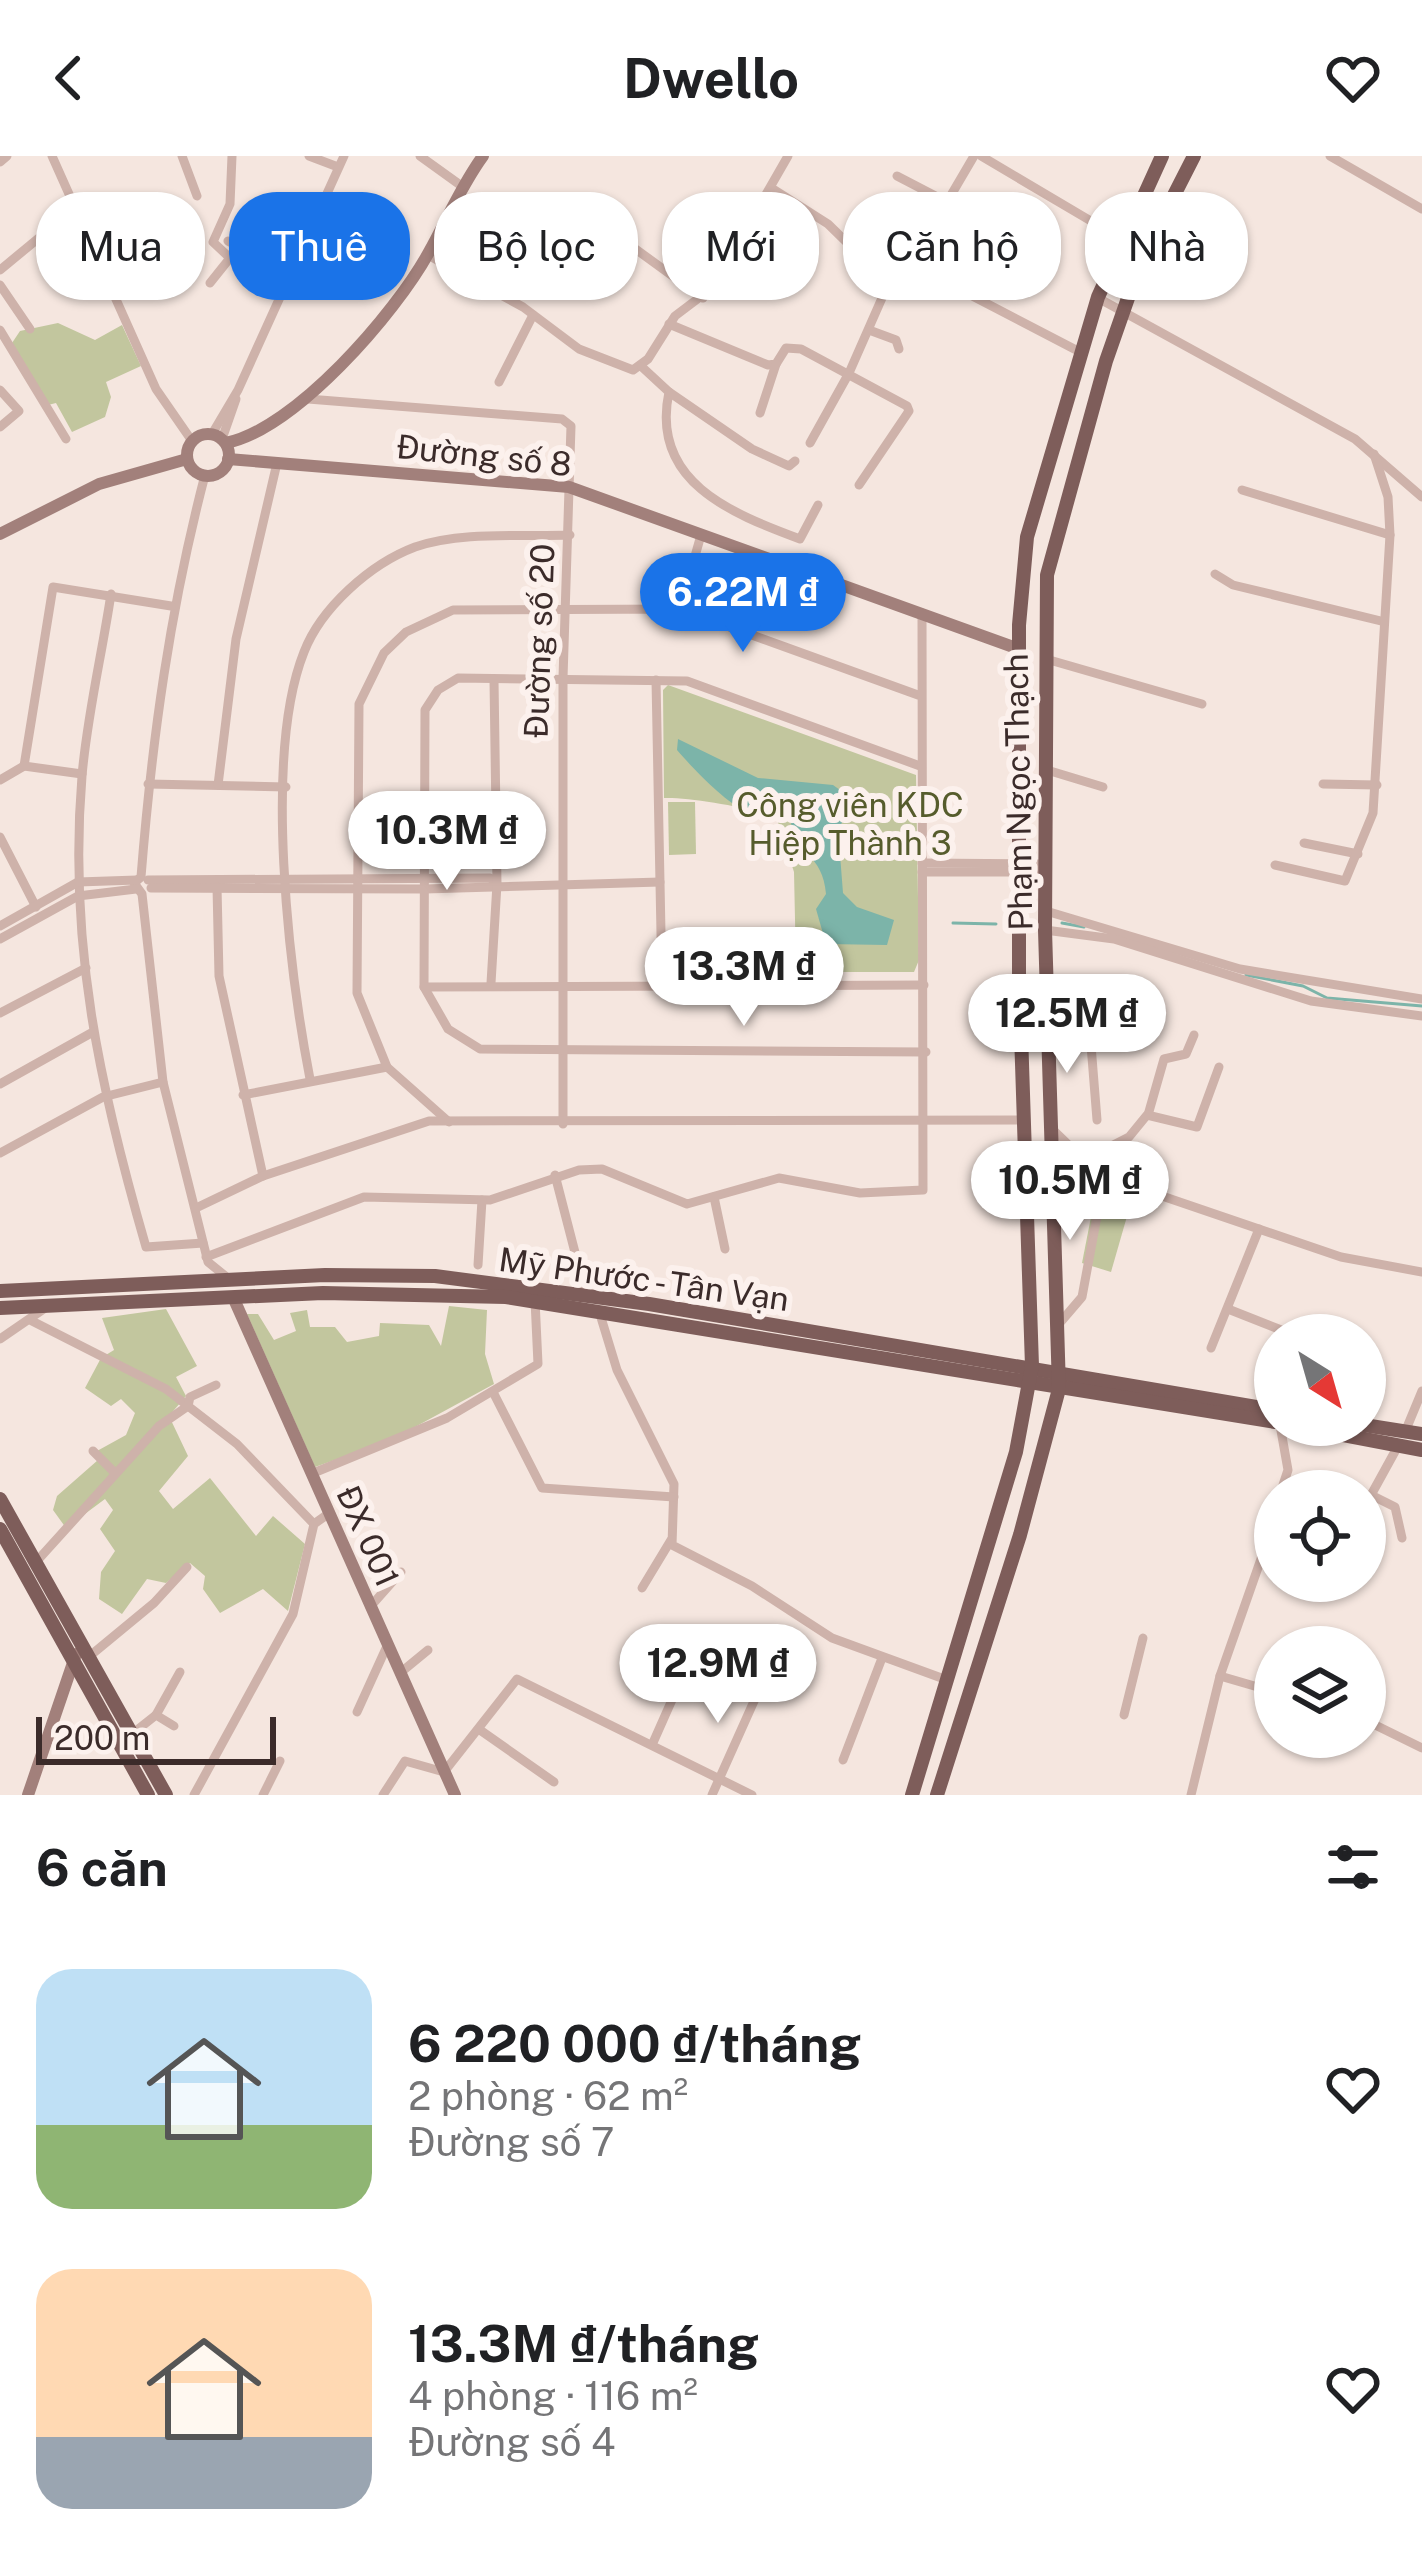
<!DOCTYPE html>
<html lang="vi">
<head>
<meta charset="utf-8">
<style>
  :root { --surface:#fff; --page:#f6f6f6; --text:#202124; --muted:#757577; --accent:#1a73e8 }
  body { margin:0; font-family:"Public Sans",sans-serif; background:var(--page); color:var(--text); height:100vh; display:flex; flex-direction:column; font-size:45px; white-space:nowrap }
  * { box-sizing:border-box; margin:0 }
  p { font-size:39px; color:var(--muted) }
  .icon { flex:none; width:66px; height:66px; fill:none; stroke:currentColor; stroke-width:2; stroke-linecap:round; stroke-linejoin:round }
  .map { position:relative; height:1639px; overflow:hidden }
  .details { display:flex; flex-direction:column; background:var(--surface); flex:1 }
  .details>* { flex:none }
  .top-card { position:absolute; left:36px; top:36px; width:1350px; height:108px; display:flex; gap:24px }
  .needle { width:78px; rotate:143deg }
  .controls { position:absolute; left:1254px; top:1158px; display:grid; gap:24px }
  .controls a { display:grid; place-items:center; width:132px; height:132px; border-radius:50%; background:var(--surface); box-shadow:0 3px 9px #0004; font-size:60px }
  .scale { position:absolute; left:36px; bottom:30px; width:240px; box-sizing:border-box; padding-left:12px; border:6px solid #3b2b2a; border-top:0; font-size:33px; line-height:42px; white-space:nowrap; color:#3b2b2a; -webkit-text-stroke:9px #fcf1ed; paint-order:stroke }
  .price { position:absolute; translate:-50% -102px; padding:0 27px; border-radius:42px; background:#fff; color:#222; font-size:39px; line-height:78px; filter:drop-shadow(0 3px 6px #0008) }
  .price::after { content:''; position:absolute; left:50%; top:72px; width:36px; height:27px; margin-left:-18px; background:inherit; clip-path:polygon(0 0,100% 0,50% 100%) }
  .price.active { background:var(--accent); color:#fff }
  ul { padding:0; list-style:none }
  li { display:flex; align-items:center; gap:36px; height:300px; padding:0 36px }
  li span { display:grid; place-items:center; flex:none; width:336px; height:240px; border-radius:36px; color:#555 }
  li>.icon { margin-inline-start:auto }
  span .icon { width:144px; height:144px; fill:#fffc; stroke-width:1 }
  li b { font-size:51px }
  h2 { display:flex; justify-content:space-between; align-items:center; height:144px; padding:0 36px; font-size:51px }
  .chip { padding:0 42px; border-radius:48px; background:var(--surface); box-shadow:0 3px 9px #0004; font-size:42px; line-height:108px }
  .chip.active { background:var(--accent); color:#fff }
  header { display:flex; justify-content:space-between; align-items:center; height:156px; padding:0 36px; background:var(--surface); font-size:54px; font-weight:700 }
  .map>svg:first-child { display:block }
  .green { fill:#c2c69e }
  .water { fill:#7cb4a9 }
  .lines { fill:none; stroke-linecap:round; stroke-linejoin:round }
  .stream { stroke:#7cb4a9; stroke-width:3 }
  .street { stroke:#ceb2aa; stroke-width:9 }
  .secondary { stroke:#a2807b; stroke-width:12 }
  .primary { stroke:#7e5d5a; stroke-width:14 }
  .labels { text-anchor:middle; dominant-baseline:central; stroke-width:12; stroke-linejoin:round; paint-order:stroke }
  .street-label { font-size:33px; fill:#3b2b2a; stroke:#fcf1ed }
  .park-label { font-size:33px; fill:#565c2c; stroke:#fcf1ed }
</style>
</head>
<body>
<header><svg class="icon" aria-label="back" viewBox="0 0 24 24"><path d="M15 5l-7 7 7 7"/></svg>Dwello<svg class="icon" aria-label="heart" viewBox="0 0 24 24"><path d="M12 20l-8-8c-3-5 5-10 8-4 3-6 11-1 8 4z"/></svg></header>
<div class="map">
<svg width="1422" height="1639" viewBox="0 0 1422 1639">
  <rect width="100%" height="100%" fill="#f5e6df"/>
  <!-- green -->
  <g class="green">
    <polygon points="58,167 95,184 122,169 141,210 106,226 111,241 105,261 72,276 56,247 48,249 12,187 20,175"/>
    <path d="M668,529L916,619L919,804L914,816H808L796,811L794,716L777,663C756,652 689,641 664,642L663,534Z"/>
    <polygon points="668,646 695,646 696,698 669,699"/>
    <polygon points="1099,1020 1134,1036 1111,1116 1082,1107"/>
    <polygon points="449,1150 487,1154 485,1198 494,1228 391,1284 315,1311 247,1158 258,1158 274,1184 296,1175 290,1157 307,1154 310,1171 335,1171 347,1186 379,1180 380,1167 429,1169 441,1190"/>
    <polygon points="166,1153 197,1210 176,1221 186,1240 169,1260 188,1300 159,1335 173,1353 210,1322 256,1380 273,1360 305,1388 288,1455 263,1433 220,1457 203,1433 205,1420 190,1407 166,1427 147,1423 122,1458 99,1443 101,1416 115,1395 100,1373 113,1354 105,1343 66,1372 53,1354 57,1340 98,1304 97,1295 126,1279 135,1257 121,1243 111,1250 85,1232 101,1202 114,1194 102,1162"/>
  </g>
  <!-- water -->
  <path class="water" d="M678,583L758,622L833,629L847,639L852,651L838,673L843,737L857,751L894,764L887,789L826,788L816,753L826,738C823,698 796,699 790,662C775,647 762,655 743,652C728,650 688,607 677,594Z"/>
  <g class="lines">
    <!-- stream -->
    <g class="stream">
      <polyline points="953,767 996,768"/>
      <polyline points="1062,767 1084,771"/>
      <polyline points="1246,819 1303,830 1327,842 1422,850"/>
    </g>
    <!-- street -->
    <g class="street">
      <polyline points="52,0 156,233 192,285"/>
      <polyline points="182,0 197,40"/>
      <polyline points="309,0 338,11"/>
      <polyline points="420,0 463,31"/>
      <polyline points="981,0 1096,68 1124,78"/>
      <polyline points="1330,0 1422,53"/>
      <polyline points="0,6 7,0"/>
      <polyline points="897,20 947,46 974,0"/>
      <polyline points="773,33 828,68 871,110 893,117 930,118 1080,196"/>
      <polyline points="612,76 703,142"/>
      <polyline points="228,85 290,119"/>
      <polyline points="428,99 523,151 579,193 633,214 648,203 675,160 712,132 788,0"/>
      <polyline points="0,114 40,81"/>
      <polyline points="210,127 230,102 213,86 230,48 232,0"/>
      <polyline points="0,129 30,173"/>
      <polyline points="1098,142 1355,283 1422,341"/>
      <polyline points="669,168 768,209 776,208 786,192 801,193 907,250 909,255 859,329"/>
      <polyline points="0,174 66,283"/>
      <polyline points="869,174 896,184 899,193"/>
      <path d="M642,211L669,236C650,325 730,357 800,383L818,349"/>
      <polyline points="499,226 533,159"/>
      <polyline points="0,234 19,255 0,271"/>
      <polyline points="669,236 752,293 789,310 795,305"/>
      <polyline points="308,243 562,263 571,270 563,522 563,968"/>
      <polyline points="760,257 776,208"/>
      <polyline points="212,278 238,234 344,0"/>
      <polyline points="222,283 236,243"/>
      <polyline points="810,287 849,217 893,117"/>
      <path d="M205,319C170,453 152,583 141,721L134,727L142,738L163,926L208,1106L229,1123"/>
      <polyline points="1242,334 1390,379"/>
      <polyline points="1215,418 1233,429 1381,465"/>
      <path d="M111,438C102,498 87,560 82,620C68,788 100,932 146,1091L203,1087"/>
      <polyline points="680,453 701,379"/>
      <polyline points="1046,503 1202,548"/>
      <polyline points="656,524 662,828"/>
      <polyline points="24,610 53,431 171,450"/>
      <polyline points="920,610 687,525 458,522 438,534 425,554 424,831 448,873 480,893 926,896"/>
      <polyline points="1047,614 1103,631"/>
      <polyline points="0,624 24,610 82,618"/>
      <polyline points="148,628 286,631"/>
      <polyline points="1323,628 1377,629"/>
      <polyline points="218,629 236,483 277,307"/>
      <polyline points="0,681 36,751"/>
      <polyline points="1304,687 1358,698"/>
      <polyline points="922,707 1045,708"/>
      <polyline points="1275,709 1345,725 1373,657 1390,379 1388,341 1374,298"/>
      <polyline points="922,716 1045,716"/>
      <polyline points="148,724 490,722 497,728"/>
      <polyline points="217,731 219,820 263,1020"/>
      <polyline points="151,732 425,733 660,726"/>
      <polyline points="1046,755 1240,813 1422,843"/>
      <polyline points="0,770 78,726 137,724"/>
      <polyline points="1045,774 1114,783 1311,845 1422,860"/>
      <polyline points="0,783 78,740 136,733"/>
      <polyline points="491,827 497,728 494,524"/>
      <polyline points="424,831 924,829"/>
      <polyline points="0,857 86,812"/>
      <polyline points="1089,864 1097,964"/>
      <polyline points="1049,868 1128,865"/>
      <path d="M310,923C289,814 263,599 304,496C321,452 370,408 415,391C462,375 521,381 570,379"/>
      <polyline points="0,928 93,876"/>
      <polyline points="243,939 387,911"/>
      <polyline points="1148,959 1164,903 1186,898 1194,879"/>
      <polyline points="449,966 387,911 357,837 359,548 384,497 406,476 453,454 680,453 918,539"/>
      <polyline points="1050,971 1084,1004 1121,1026 1341,1101 1422,1116"/>
      <polyline points="0,997 103,941 163,926"/>
      <polyline points="1084,1004 1129,981 1147,959 1197,971 1219,911"/>
      <polyline points="555,1019 586,1139"/>
      <polyline points="714,1041 725,1093"/>
      <polyline points="196,1052 263,1020 429,965 1025,964"/>
      <polyline points="206,1101 364,1041 490,1044 579,1014 602,1013 687,1048 779,1022 860,1037 923,1034 922,457"/>
      <polyline points="478,1109 482,1044"/>
      <polyline points="1228,1153 1294,1179"/>
      <polyline points="599,1155 617,1214 674,1328 672,1389 752,1430 832,1482 947,1524"/>
      <polyline points="32,1165 166,1233 237,1288 314,1368"/>
      <polyline points="1058,1169 1082,1141 1105,1017"/>
      <polyline points="0,1183 48,1150"/>
      <polyline points="1211,1192 1259,1073"/>
      <polyline points="493,1236 542,1332 674,1341"/>
      <polyline points="1280,1269 1288,1314 1281,1335"/>
      <polyline points="1405,1276 1422,1235"/>
      <polyline points="93,1295 115,1317"/>
      <polyline points="311,1318 447,1262 538,1208 535,1144"/>
      <polyline points="1375,1341 1395,1351 1402,1382"/>
      <polyline points="1365,1350 1398,1290"/>
      <polyline points="36,1406 159,1270 188,1250 190,1241 216,1229"/>
      <polyline points="642,1432 671,1384"/>
      <polyline points="370,1451 401,1416"/>
      <polyline points="91,1499 154,1447 187,1411"/>
      <polyline points="400,1517 428,1494"/>
      <polyline points="1220,1520 1275,1536"/>
      <polyline points="357,1556 387,1490"/>
      <polyline points="156,1559 180,1516"/>
      <polyline points="1124,1559 1143,1482"/>
      <polyline points="1365,1564 1422,1592"/>
      <polyline points="480,1574 554,1626"/>
      <polyline points="132,1578 156,1559 174,1570"/>
      <polyline points="652,1589 687,1510"/>
      <polyline points="843,1604 882,1502"/>
      <polyline points="194,1639 293,1458 314,1368 328,1358"/>
      <polyline points="263,1639 280,1605"/>
      <polyline points="383,1639 405,1605 444,1616 517,1523 752,1639"/>
      <polyline points="712,1639 759,1534"/>
      <polyline points="1191,1639 1220,1520 1275,1363"/>
    </g>
    <!-- secondary -->
    <g class="secondary">
      <circle cx="208" cy="299" r="21"/>
      <path d="M226,287C295,273 395,158 429,96C447,64 461,30 483,0"/>
      <polyline points="228,303 569,331 1019,493"/>
      <polyline points="0,378 99,328 187,303"/>
      <polyline points="233,1141 455,1639"/>
      <polyline points="28,1639 76,1498"/>
    </g>
    <!-- primary -->
    <g class="primary">
      <polyline points="0,1135 325,1119 435,1120 649,1148 1275,1254"/>
      <polyline points="0,1152 323,1137 506,1141 1275,1266"/>
      <polyline points="1291,1269 1422,1294"/>
      <polyline points="1364,1269 1422,1278"/>
      <polyline points="0,1343 166,1639"/>
      <polyline points="0,1373 148,1639"/>
      <polyline points="912,1639 1016,1296 1032,1210 1019,817 1019,469 1027,381 1098,141 1162,0"/>
      <polyline points="937,1639 1020,1379 1059,1233 1045,774 1047,419 1106,205 1142,102 1194,0"/>
    </g>
  </g>
  <g class="labels">
    <!-- street labels -->
    <g class="street-label">
      <text transform="translate(484 299) rotate(6)">Đường số 8</text>
      <text transform="translate(539 485) rotate(-88)">Đường số 20</text>
      <text transform="translate(1018 636) rotate(-91)">Phạm Ngọc Thạch</text>
      <text transform="translate(644 1123) rotate(8)">Mỹ Phước - Tân Vạn</text>
      <text transform="translate(368 1380) rotate(66)">ĐX 001</text>
    </g>
    <!-- park labels -->
    <g class="park-label">
      <text x="850" y="649">Công viên KDC<tspan x="850" dy="38">Hiệp Thành 3</tspan></text>
    </g>
  </g>
</svg>
<div class="controls">
<a><svg class="needle" viewBox="-14 -14 28 28"><path d="M0-13l5 13h-10z" fill="#e53935"/><path d="M0 13l5-13h-10z" fill="#757577"/></svg></a>
<a><svg class="icon" aria-label="locate" viewBox="0 0 24 24"><circle cx="12" cy="12" r="6"/><path d="M12 2v4M12 18v4M2 12h4M18 12h4"/></svg></a>
<a><svg class="icon" aria-label="layers" viewBox="0 0 24 24"><path d="M12 4l9 5-9 5-9-5zM3 14l9 5 9-5"/></svg></a>
</div>
<div class="scale">200 m</div>
<b class="price active" style="left:743px;top:499px">6.22M ₫</b>
<b class="price" style="left:447px;top:737px">10.3M ₫</b>
<b class="price" style="left:744px;top:873px">13.3M ₫</b>
<b class="price" style="left:1067px;top:920px">12.5M ₫</b>
<b class="price" style="left:1070px;top:1087px">10.5M ₫</b>
<b class="price" style="left:718px;top:1570px">12.9M ₫</b>
<div class="top-card">
<a class="chip">Mua</a>
<a class="chip active">Thuê</a>
<a class="chip">Bộ lọc</a>
<a class="chip">Mới</a>
<a class="chip">Căn hộ</a>
<a class="chip">Nhà</a>
</div>
</div>
<section class="details">
<h2>6 căn<svg class="icon" aria-label="filters" viewBox="0 0 24 24"><path d="M4 7h16M4 17h16"/><circle cx="9" cy="7" r="2"/><circle cx="15" cy="17" r="2"/></svg></h2>
<ul>
<li><span style="background:linear-gradient(#bfe0f5 65%,#8fb573 0)"><svg class="icon" aria-label="home" viewBox="0 0 24 24"><path d="M3 11l9-7 9 7M6 9v11h12V9"/></svg></span><div><b>6 220 000 ₫/tháng</b><p>2 phòng · 62 m²</p><p>Đường số 7</p></div><svg class="icon" aria-label="heart" viewBox="0 0 24 24"><path d="M12 20l-8-8c-3-5 5-10 8-4 3-6 11-1 8 4z"/></svg></li>
<li><span style="background:linear-gradient(#ffd9b3 70%,#9aa5b1 0)"><svg class="icon" aria-label="home" viewBox="0 0 24 24"><path d="M3 11l9-7 9 7M6 9v11h12V9"/></svg></span><div><b>13.3M ₫/tháng</b><p>4 phòng · 116 m²</p><p>Đường số 4</p></div><svg class="icon" aria-label="heart" viewBox="0 0 24 24"><path d="M12 20l-8-8c-3-5 5-10 8-4 3-6 11-1 8 4z"/></svg></li>
</ul>
</section>
</body>
</html>
